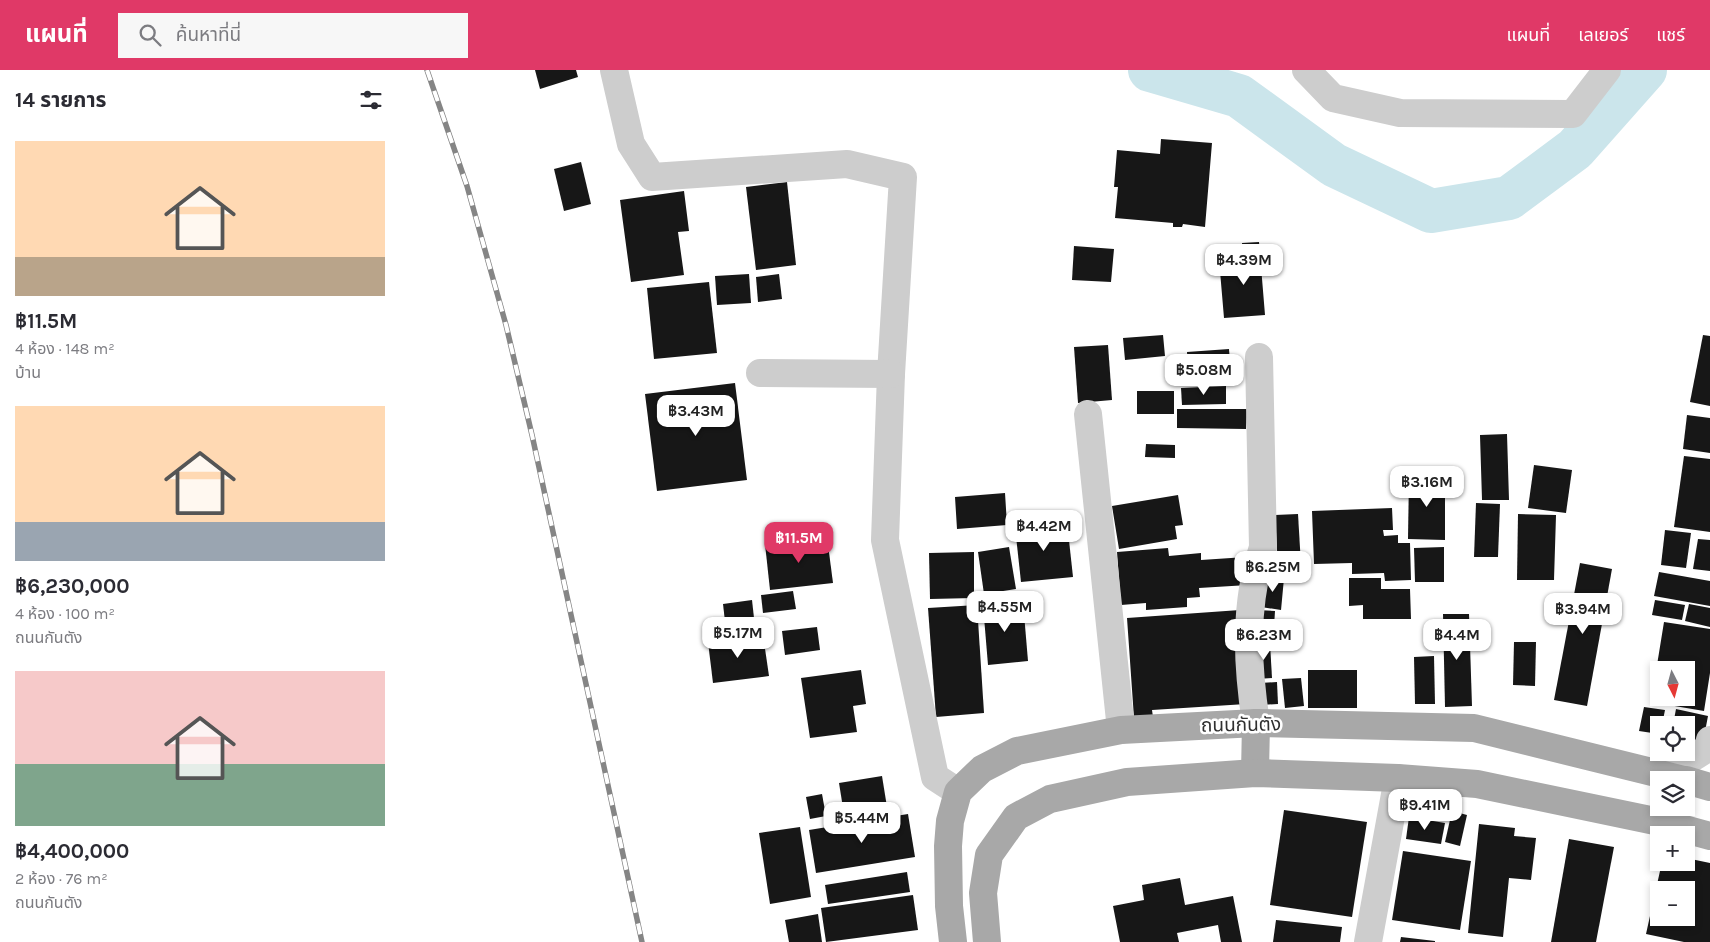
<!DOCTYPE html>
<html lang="th">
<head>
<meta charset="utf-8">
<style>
  :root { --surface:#fff; --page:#f7f7f7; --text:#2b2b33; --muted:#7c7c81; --accent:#e03967 }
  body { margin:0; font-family:Karla,"Noto Sans Thai",sans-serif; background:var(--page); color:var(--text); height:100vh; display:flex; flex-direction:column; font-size:19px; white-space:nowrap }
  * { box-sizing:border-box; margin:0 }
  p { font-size:16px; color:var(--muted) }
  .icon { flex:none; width:28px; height:28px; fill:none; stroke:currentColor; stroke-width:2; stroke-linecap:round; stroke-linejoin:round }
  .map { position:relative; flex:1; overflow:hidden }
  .side { display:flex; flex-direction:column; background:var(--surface); width:400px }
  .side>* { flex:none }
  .needle { width:32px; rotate:174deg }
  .controls { position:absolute; left:1250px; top:591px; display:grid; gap:10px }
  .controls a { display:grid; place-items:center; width:45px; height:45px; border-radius:0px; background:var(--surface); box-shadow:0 2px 8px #0003; font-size:25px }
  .price { position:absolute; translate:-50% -42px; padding:0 11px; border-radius:10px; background:#fff; color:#222; font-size:16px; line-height:32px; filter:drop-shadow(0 1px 2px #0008) }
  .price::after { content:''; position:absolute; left:50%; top:30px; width:15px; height:11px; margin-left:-8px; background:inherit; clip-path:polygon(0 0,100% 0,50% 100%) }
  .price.current { background:var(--accent); color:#fff }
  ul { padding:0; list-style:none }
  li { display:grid; align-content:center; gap:10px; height:265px; padding:0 15px }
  li span { display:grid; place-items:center; height:155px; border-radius:0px; color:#555 }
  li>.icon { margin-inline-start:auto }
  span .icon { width:90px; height:90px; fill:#fffc; stroke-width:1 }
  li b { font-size:21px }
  h2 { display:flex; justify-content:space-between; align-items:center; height:60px; padding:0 15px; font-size:21px }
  header { display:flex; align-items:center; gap:30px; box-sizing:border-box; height:70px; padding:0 25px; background:var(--accent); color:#fff }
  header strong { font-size:24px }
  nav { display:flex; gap:28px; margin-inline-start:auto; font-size:18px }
  .search { width:350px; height:45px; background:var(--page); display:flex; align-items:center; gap:12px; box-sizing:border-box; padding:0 18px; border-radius:0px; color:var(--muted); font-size:19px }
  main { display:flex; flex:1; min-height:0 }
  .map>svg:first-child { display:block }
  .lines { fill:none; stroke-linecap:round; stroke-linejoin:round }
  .river { stroke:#cbe5eb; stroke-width:44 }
  .building { fill:#171717; fill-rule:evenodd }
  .street { stroke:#cdcdcd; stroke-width:28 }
  .primary { stroke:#a8a8a8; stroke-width:28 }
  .rail-casing { stroke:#858585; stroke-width:5.5 }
  .rail { stroke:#fff; stroke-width:4; stroke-dasharray:11; stroke-linecap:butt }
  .labels { text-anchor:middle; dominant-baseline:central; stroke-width:5; stroke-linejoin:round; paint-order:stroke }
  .street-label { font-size:19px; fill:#303030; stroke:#fff }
</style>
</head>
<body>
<header>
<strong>แผนที่</strong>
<div class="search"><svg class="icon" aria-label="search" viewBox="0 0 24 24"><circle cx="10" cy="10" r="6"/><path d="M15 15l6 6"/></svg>ค้นหาที่นี่</div>
<nav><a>แผนที่</a><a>เลเยอร์</a><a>แชร์</a></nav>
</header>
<main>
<section class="side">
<h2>14 รายการ<svg class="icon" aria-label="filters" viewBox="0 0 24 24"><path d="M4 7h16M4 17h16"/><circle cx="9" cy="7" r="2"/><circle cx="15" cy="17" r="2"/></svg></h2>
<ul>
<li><span style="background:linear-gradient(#ffd9b3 75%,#b9a48a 0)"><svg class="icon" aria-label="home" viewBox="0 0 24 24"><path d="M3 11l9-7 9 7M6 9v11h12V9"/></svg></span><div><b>฿11.5M</b><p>4 ห้อง · 148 m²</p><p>บ้าน</p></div></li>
<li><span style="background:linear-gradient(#ffd9b3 75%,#9aa5b1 0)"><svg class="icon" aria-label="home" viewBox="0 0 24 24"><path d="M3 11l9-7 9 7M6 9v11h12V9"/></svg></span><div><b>฿6,230,000</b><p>4 ห้อง · 100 m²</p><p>ถนนกันตัง</p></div></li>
<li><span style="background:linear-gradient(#f6c9c9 60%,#7fa58c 0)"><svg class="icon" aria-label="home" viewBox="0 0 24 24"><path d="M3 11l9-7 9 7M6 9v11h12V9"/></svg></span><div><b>฿4,400,000</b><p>2 ห้อง · 76 m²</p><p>ถนนกันตัง</p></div></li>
</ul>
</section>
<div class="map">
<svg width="1310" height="872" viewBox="0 0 1310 872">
  <rect width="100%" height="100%" fill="#fff"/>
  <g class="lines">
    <!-- river -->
    <polyline class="river" points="750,0 839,26 934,95 1031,141 1109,128 1175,79 1245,0"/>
  </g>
  <!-- building -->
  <g class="building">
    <polygon points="135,0 176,0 178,7 140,19"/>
    <polygon points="761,69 812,73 805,157 783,154 782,157 773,157 773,153 715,148 718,117 714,117 717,80 760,84"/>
    <polygon points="181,92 191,134 164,141 154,99"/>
    <polygon points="387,112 396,195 356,200 346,117"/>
    <polygon points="284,121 289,161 278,162 284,205 231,212 220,130"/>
    <polygon points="859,172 865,245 824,248 820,201 844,199 842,173"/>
    <polygon points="674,176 714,179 711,212 672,210"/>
    <polygon points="349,204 351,233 317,235 315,206"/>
    <polygon points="379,204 382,229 358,232 356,207"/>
    <polygon points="309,212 317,283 254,289 247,218"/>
    <polygon points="763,265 765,286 725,290 723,268"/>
    <polygon points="1303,265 1310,266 1310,336 1290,332"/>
    <polygon points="708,275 712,330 678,333 674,277"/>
    <polygon points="829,279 831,306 789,309 787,282"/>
    <polygon points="335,313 347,410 257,421 245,324"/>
    <polygon points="826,316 826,334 782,335 781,318"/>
    <rect x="737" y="321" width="37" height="23"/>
    <polygon points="777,339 847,339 846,359 777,358"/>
    <polygon points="1287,345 1310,348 1310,383 1283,379"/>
    <polygon points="1107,364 1109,430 1082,430 1080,365"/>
    <polygon points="746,374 775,375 775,388 745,387"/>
    <polygon points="1284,386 1310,389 1310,462 1274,457"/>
    <polygon points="1134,395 1172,400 1166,443 1128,438"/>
    <polygon points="1009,406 1045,407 1045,470 1008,469"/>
    <polygon points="605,423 607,455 557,459 555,427"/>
    <polygon points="778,425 783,455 775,456 777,469 719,479 712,436"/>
    <polygon points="1076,433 1100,434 1098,487 1074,487"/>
    <polygon points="992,438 993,460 983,460 984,466 998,465 998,473 1010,473 1011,510 985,511 984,503 952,504 952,493 914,494 912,441"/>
    <polygon points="898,444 901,495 878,497 875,445"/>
    <polygon points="1118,444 1156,445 1154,510 1117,510"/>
    <polygon points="667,452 673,507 621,512 615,457"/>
    <polygon points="1265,460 1291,463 1286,498 1261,495"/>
    <polygon points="427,467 433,513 370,520 365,474"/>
    <polygon points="1298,469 1310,470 1310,501 1293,499"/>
    <polygon points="609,477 616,519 584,524 578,482"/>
    <polygon points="1044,477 1044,512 1015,512 1014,478"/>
    <polygon points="768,478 769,486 801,483 801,490 846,487 848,515 799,518 800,527 787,528 787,537 746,540 746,533 721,535 717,482"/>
    <polygon points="574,482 574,528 530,529 529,483"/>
    <polygon points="1180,493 1212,499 1187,636 1154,630"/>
    <polygon points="1259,502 1310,511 1310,536 1254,526"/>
    <polygon points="864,506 884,508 881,540 861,537"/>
    <polygon points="949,508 981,508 981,519 1010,519 1011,549 963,549 963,535 949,536"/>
    <polygon points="393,521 396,539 363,543 361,525"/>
    <polygon points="352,530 355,557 326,560 323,534"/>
    <polygon points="1255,530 1285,535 1282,550 1252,545"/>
    <polygon points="623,532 628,591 588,595 583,535"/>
    <polygon points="1289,534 1310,538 1310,557 1285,551"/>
    <polygon points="577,535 584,643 536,647 528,538"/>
    <polygon points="840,540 846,634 752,640 753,647 734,648 727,548"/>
    <polygon points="857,540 875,541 873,571 854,569"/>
    <polygon points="1043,544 1069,544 1072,636 1045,637"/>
    <path d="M1264,552L1310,559V603L1304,641L1251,632ZM1259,600H1286V628H1259Z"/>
    <polygon points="417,557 420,580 385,585 382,561"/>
    <polygon points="363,565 369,606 313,613 308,572"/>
    <polygon points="1114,572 1136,572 1135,616 1113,615"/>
    <polygon points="870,573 872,608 857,609 855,574"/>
    <polygon points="1034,586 1035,634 1015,634 1014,587"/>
    <polygon points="461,600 466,634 453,636 457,662 410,668 401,608"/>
    <rect x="908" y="600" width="49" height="38"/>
    <polygon points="901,608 904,636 885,638 882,609"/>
    <polygon points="877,612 878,634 861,635 860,613"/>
    <polygon points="1244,637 1265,640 1262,655 1259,655 1259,664 1239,661"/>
    <polygon points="1276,639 1308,646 1303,672 1286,669 1286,655 1273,655"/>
    <polygon points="482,706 487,737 444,744 439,713"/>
    <polygon points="422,724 426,746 410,749 406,727"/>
    <polygon points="884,740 967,752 952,847 870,835"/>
    <polygon points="1052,741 1067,745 1060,776 1045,772"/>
    <polygon points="508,744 515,787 416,803 409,760"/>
    <polygon points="1009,747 1045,753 1041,774 1006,769"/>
    <polygon points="1079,754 1115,758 1114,766 1136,768 1131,810 1109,808 1103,867 1068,863"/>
    <polygon points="400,757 411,827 370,834 359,763"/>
    <polygon points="1169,769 1214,777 1196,872 1151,872"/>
    <polygon points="1003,781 1071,791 1060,860 992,850"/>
    <path d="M1286,788L1310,793V872H1284L1246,864L1262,792H1286ZM1259,820H1286V848H1259Z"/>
    <polygon points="507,802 510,822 428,834 425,815"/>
    <polygon points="780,808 785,835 833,826 842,872 821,872 818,855 777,863 779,872 720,872 713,836 744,830 742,815"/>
    <polygon points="513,825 518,860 426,872 421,838"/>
    <polygon points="418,844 422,872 389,872 385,850"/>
    <polygon points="876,850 942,857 940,872 873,872"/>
    <polygon points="1001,867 1035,871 1035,872 1000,872"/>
  </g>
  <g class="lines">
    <!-- street -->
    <g class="street">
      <polyline points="214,0 231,74 252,107 447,94 503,107 491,304 485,470 535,707 558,722"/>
      <polyline points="906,0 933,28 1000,43 1173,44 1207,0"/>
      <polyline points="360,303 491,304"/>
      <polyline points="688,344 721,660"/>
      <path d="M856,653C847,594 844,535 863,477L859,287"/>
      <polyline points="1265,705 1308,678 1310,670"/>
      <polyline points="968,872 998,708"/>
    </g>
    <!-- primary -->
    <g class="primary">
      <polyline points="855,703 856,653"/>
      <polyline points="1286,710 1310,717"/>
      <polyline points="553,872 549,836 548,776 550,751 558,722 582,699 617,681 721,660 856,653 1074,658 1284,710"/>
      <polyline points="587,872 583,823 589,785 616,747 650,729 727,712 855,703 998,708 1077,714 1255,751 1310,766"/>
    </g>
    <!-- rail casing -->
    <g class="rail-casing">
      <polyline id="rail" points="27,0 67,116 106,255 132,365 242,872"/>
    </g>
    <!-- rail -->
    <use href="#rail" class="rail"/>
  </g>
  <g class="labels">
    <!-- street labels -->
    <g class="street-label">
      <text transform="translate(841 655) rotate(-1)">ถนนกันตัง</text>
    </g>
  </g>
</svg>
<div class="controls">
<a><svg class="needle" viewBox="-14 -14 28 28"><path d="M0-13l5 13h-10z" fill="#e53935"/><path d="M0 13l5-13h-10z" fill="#7c7c81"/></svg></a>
<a><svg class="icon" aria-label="locate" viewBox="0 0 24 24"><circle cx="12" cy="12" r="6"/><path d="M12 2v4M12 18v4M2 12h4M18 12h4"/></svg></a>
<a><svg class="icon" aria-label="layers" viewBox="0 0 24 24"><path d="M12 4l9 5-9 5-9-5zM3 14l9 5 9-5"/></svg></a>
<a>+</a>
<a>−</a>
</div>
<b class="price" style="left:844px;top:216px">฿4.39M</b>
<b class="price" style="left:804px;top:326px">฿5.08M</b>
<b class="price" style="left:296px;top:367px">฿3.43M</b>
<b class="price" style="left:1027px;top:438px">฿3.16M</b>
<b class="price" style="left:644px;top:482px">฿4.42M</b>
<b class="price current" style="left:399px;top:494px">฿11.5M</b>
<b class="price" style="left:873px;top:523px">฿6.25M</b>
<b class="price" style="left:605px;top:563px">฿4.55M</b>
<b class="price" style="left:1183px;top:565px">฿3.94M</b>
<b class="price" style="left:338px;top:589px">฿5.17M</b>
<b class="price" style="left:864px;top:591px">฿6.23M</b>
<b class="price" style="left:1057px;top:591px">฿4.4M</b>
<b class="price" style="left:1025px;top:761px">฿9.41M</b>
<b class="price" style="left:462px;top:774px">฿5.44M</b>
</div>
</main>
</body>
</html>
